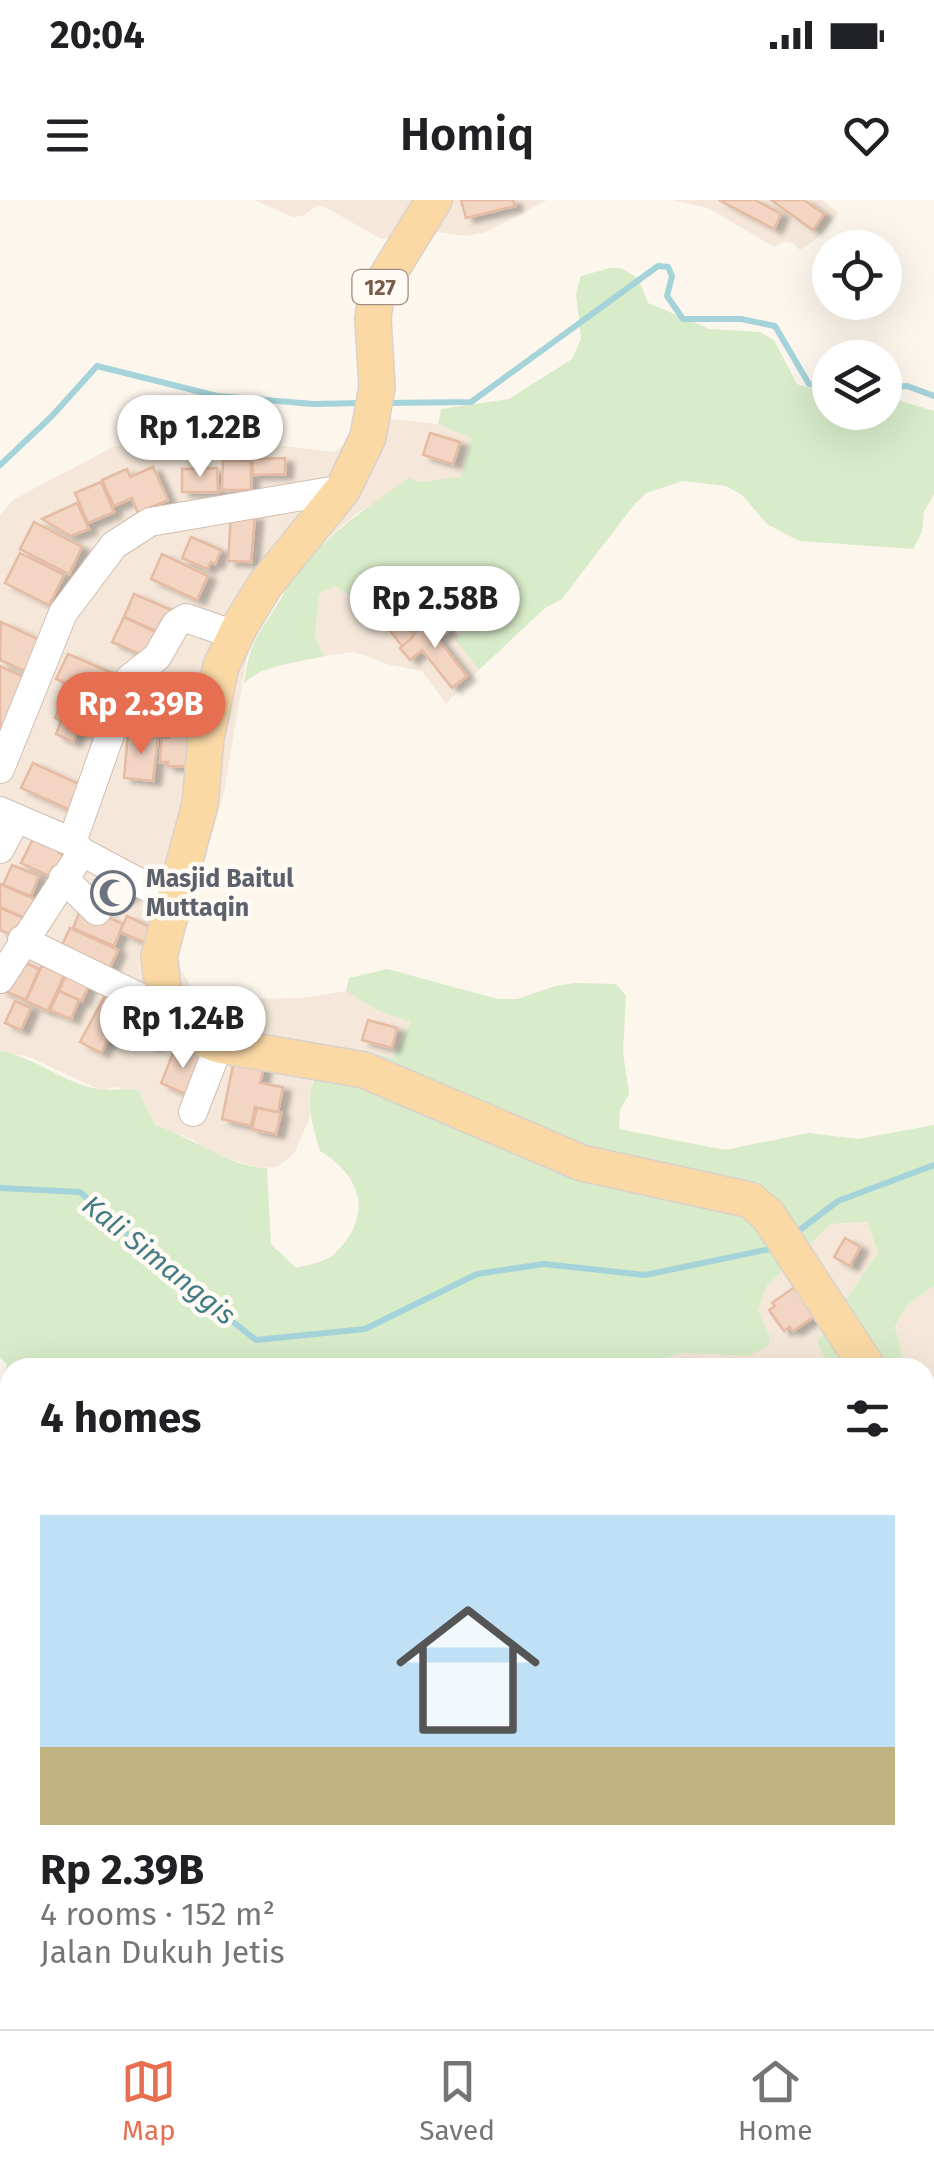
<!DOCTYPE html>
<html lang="en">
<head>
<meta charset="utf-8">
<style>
  :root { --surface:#fff; --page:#f2f2f2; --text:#202124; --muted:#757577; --line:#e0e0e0; --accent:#e76f51 }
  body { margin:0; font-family:"Fira Sans",sans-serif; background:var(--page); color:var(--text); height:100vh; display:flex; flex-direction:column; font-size:38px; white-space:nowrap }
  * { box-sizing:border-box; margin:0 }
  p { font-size:32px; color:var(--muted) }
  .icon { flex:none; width:55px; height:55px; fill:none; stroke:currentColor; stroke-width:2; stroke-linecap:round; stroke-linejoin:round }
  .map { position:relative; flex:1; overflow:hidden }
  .sheet { position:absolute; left:0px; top:1158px; width:935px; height:672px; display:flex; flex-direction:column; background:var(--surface); border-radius:30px 30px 0 0; box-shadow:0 10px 40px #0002 }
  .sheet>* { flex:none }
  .fabs { position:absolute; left:812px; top:30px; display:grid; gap:20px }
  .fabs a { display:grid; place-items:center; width:90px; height:90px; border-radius:50%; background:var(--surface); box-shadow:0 10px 40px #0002; font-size:50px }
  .price { position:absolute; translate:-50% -85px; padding:0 22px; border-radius:35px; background:#fff; color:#222; font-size:32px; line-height:65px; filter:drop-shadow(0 2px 5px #0008) }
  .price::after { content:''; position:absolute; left:50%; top:60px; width:30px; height:22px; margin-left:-15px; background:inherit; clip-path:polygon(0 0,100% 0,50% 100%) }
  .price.current { background:var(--accent); color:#fff }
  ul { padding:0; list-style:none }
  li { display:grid; align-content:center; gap:20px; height:530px; padding:0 40px }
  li+li { border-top:2px solid var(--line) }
  li span { display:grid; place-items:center; height:310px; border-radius:0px; color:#555 }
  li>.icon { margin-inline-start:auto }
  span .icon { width:180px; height:180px; fill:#fffc; stroke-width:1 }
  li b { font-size:42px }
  h2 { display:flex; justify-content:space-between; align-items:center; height:120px; padding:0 40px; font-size:42px }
  .status { display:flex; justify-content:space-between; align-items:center; height:70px; padding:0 50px; background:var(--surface); direction:ltr }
  .status svg { height:28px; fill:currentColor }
  header { display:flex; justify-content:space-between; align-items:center; height:130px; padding:0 40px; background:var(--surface); font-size:45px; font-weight:600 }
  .menu { display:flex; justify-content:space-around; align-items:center; height:140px; border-top:2px solid var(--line); background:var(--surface); font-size:28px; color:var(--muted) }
  .menu a { display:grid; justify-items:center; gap:5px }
  .menu .current { color:var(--accent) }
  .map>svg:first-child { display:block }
  .residential { fill:#f5e8da }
  .green { fill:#d8ecc9 }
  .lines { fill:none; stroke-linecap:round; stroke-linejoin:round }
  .stream { stroke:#a5d3da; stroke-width:6 }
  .building { fill:#f3d5c3; stroke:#e6bba3; stroke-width:2.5; filter:url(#shadow) }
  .minor-casing { stroke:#d1beb0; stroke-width:30 }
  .major-casing { stroke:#dad1cd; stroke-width:38 }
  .minor { stroke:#fff; stroke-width:28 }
  .major { stroke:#fbd9a5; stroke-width:35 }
  .labels { text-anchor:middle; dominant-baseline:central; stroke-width:9; stroke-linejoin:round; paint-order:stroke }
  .shield { fill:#fffaf3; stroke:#a28b7f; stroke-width:2.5 }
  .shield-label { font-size:22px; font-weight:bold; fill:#7a5c4d }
  .worship-label { font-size:25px; font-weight:bold; fill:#5b616d; stroke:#fffaf3; text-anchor:start }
  .water-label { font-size:28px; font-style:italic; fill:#437c86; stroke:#fffaf3 }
</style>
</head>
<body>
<div class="status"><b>20:04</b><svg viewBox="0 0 49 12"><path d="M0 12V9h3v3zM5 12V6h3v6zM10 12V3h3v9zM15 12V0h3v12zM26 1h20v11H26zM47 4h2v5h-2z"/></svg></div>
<header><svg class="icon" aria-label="menu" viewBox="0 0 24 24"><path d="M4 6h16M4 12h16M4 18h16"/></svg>Homiq<svg class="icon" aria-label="heart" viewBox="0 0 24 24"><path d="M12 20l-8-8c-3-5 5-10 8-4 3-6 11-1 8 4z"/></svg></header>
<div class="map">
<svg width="934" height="1829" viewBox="0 0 934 1829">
  <defs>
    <filter id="shadow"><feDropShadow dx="8" dy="4.5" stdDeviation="2.5" flood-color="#0004"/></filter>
  </defs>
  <rect width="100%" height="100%" fill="#fdf6ec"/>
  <!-- residential -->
  <g class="residential">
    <polygon points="254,0 547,0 486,32 466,36 424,30 381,39 327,8 318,5 303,16 293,17"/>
    <polygon points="672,0 822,0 839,13 816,39 800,50 793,43 783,42 774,47 708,8"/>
    <polygon points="364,216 438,224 471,238 461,278 418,282 359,312 312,351 287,382 248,450 224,592 178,750 181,770 198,798 227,803 247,799 302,798 346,791 376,810 412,822 393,858 334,846 313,877 310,917 294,954 277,967 258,968 208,952 194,940 155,925 119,887 100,890 29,857 0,851 0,315 14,299 115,246 277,245 334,252 354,237"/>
    <polygon points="382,376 443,399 465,429 456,439 479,470 446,504 422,471 390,465 354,452 324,456 315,436 319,394 335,386 352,397"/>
    <polygon points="867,1022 878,1052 817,1142 829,1167 662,1168 671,1156 681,1153 748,1156 770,1137 758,1110 767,1086 831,1024"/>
    <polygon points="934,1086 934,1218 932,1218 925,1209 925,1168 905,1167 895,1128 906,1106"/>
    <polygon points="925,1317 934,1321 934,1792 931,1807 934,1829 454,1829 419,1820 925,1820"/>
    <polygon points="0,1324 10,1331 10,1820 227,1820 230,1829 0,1829"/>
  </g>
  <!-- green -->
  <g class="green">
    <path d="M610,68H621L638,78L648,103L710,129L760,132L774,140L797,184L830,195V212H885V202L897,200L934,211V294L924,312L922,332L913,349L799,341L767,324L742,295L726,286L683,281L646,293L633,306L562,399L545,408L479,470L455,439L465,428L444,399L412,412L382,376L352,397L335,386L319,394L315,436L324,456C301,462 257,466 244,484C250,439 258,436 280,400C313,342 356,316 409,278L418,282L461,277L471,238L438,224L441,209L509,199L572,159L581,139L576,94L581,76Z"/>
    <path d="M387,769L498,799H517L555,786L575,783L616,784L626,796L623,852L629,894L620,910L619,929L725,950L809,933L858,939L934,925V1086L906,1106L895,1127L905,1167H829L817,1142L878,1052L867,1022L831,1024L767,1086L758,1110L770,1137L769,1146L748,1156L681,1153L671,1156L662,1168H10V1331L0,1324V1188L7,1164L0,1158V851C36,857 63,883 98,889C110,891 124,888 138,890L155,925C188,935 234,969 267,968L271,1044L296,1068C307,1065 325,1062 333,1055C374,1017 363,977 320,951C305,903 305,887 334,845L393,858L411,822L376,810L346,791L349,778Z"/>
    <polygon points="227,1820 419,1820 454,1829 230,1829"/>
  </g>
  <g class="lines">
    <!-- stream -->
    <g class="stream">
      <polyline points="885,188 907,186 934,196"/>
      <polyline points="386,203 471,202 658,66 668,67 672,76 667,96 683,119 741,119 775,126 809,184 830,188"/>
      <polyline points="0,265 52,216 97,166 217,196 313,204 363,203"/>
      <polyline points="0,988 80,992 164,1067 256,1140 365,1129 477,1074 544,1064 645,1075 775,1048"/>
      <polyline points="793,1035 838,1001 934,965"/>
    </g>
  </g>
  <!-- building -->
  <g class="building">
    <polygon points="461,0 513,0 515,6 466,18"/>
    <polygon points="719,0 755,0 781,14 774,29"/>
    <polygon points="771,0 804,0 824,14 813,30"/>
    <polygon points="430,233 460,242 453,264 423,255"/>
    <polygon points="285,258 285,274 253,275 252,259"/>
    <polygon points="223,260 251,261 251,290 222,290"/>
    <polygon points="153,267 168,300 138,313 132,298 114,306 102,280 127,269 130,277"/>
    <polygon points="217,268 218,292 182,292 182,269"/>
    <polygon points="101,282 114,312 88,323 75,293"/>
    <polygon points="77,303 89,329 71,336 42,319"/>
    <polygon points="231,315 255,316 251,362 228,361"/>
    <polygon points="34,322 82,347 69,374 20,349"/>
    <polygon points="191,337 221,350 215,364 211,362 207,369 182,358"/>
    <polygon points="20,353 64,375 49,405 5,383"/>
    <polygon points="162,354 208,376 197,400 151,379"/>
    <polygon points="376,390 386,403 368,417 358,404"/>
    <polygon points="134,394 171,410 161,433 124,417"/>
    <polygon points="124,417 162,435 151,459 112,442"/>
    <polygon points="439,418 449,430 438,439 467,476 452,488 422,450 410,460 400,448 425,423 428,427"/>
    <polygon points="402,421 413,434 412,438 402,446 390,431"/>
    <polygon points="1,422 40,440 25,471 0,460"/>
    <polygon points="68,454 117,475 91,534 79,529 73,542 56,534 61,521 55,518 69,485 56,479"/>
    <polygon points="0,466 24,477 0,538"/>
    <polygon points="137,475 166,479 163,504 134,501"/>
    <polygon points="172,480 206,485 202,508 169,503"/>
    <polygon points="130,502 168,506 165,534 127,530"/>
    <polygon points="170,523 202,525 199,567 167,566 168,562 160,562 162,538 169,538"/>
    <polygon points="128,533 158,536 153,581 124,578"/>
    <polygon points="33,563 81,585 70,610 21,588"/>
    <polygon points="36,633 63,646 59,653 66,657 60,670 53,667 49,676 21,663"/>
    <polygon points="12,665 39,676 31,696 3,685"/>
    <polygon points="121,676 132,694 105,710 95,693"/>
    <polygon points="0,684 37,700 29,720 0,707"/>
    <polygon points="82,706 123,724 114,746 73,728"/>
    <polygon points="0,708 24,718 16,737 0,730"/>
    <polygon points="127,716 155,729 148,744 120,732"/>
    <polygon points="70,728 118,750 106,776 58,754"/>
    <polygon points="14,758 39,769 26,800 0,789"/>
    <polygon points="45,759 67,769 48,811 26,801"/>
    <polygon points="68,770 91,780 82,801 59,791"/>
    <polygon points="108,790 128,801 101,853 80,842"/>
    <polygon points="59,791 79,800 71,819 50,810"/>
    <polygon points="15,801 31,808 21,830 5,823"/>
    <polygon points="149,806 166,838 151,846 134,814"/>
    <polygon points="368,820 397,828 392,848 362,840"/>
    <polygon points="176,846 206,858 190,896 161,883"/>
    <polygon points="234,860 264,866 260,883 283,887 278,912 255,907 251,926 222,919"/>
    <polygon points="257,908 281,913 276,934 252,929"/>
    <polygon points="845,1038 860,1047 850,1066 834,1057"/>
    <polygon points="796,1086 822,1111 793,1131 790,1127 784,1131 769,1110 775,1106 772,1103"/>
    <polygon points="934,1552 934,1592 931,1598 925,1595 925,1557"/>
    <polygon points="136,1820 168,1820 164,1829 132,1829"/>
    <polygon points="180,1820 213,1820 214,1821 211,1829 176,1829"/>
    <polygon points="544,1820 585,1820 582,1829 542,1829"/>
  </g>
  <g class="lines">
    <!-- minor casing -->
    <g class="minor-casing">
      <g id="minor">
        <polyline points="0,569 63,413 114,345 150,322 343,289"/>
        <polyline points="0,611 72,642 82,652 172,700"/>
        <polyline points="72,642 130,478 157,457 176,424 186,418 235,435"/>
        <polyline points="0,649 16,619"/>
        <polyline points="63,678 97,711"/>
        <polyline points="22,740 166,810"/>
        <polyline points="0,779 82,652"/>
        <polyline points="193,912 219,845"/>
        <polyline points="2,1381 10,1391"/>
        <polyline points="0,1507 10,1505"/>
        <polyline points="925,1546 934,1550"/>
        <polyline points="925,1622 934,1626"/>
        <polyline points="925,1707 934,1710"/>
        <polyline points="91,1820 111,1829"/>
        <polyline points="853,1820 882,1829"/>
        <polyline points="473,1821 473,1820"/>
        <polyline points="613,1829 617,1820"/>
        <polyline points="720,1829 723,1820"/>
      </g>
    </g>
    <!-- major casing -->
    <g class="major-casing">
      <g id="major">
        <polyline points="434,0 376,94 373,119 377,187 368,237 343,289 265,385 241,424 221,466 206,538 200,604 159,757 166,810 199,837 219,845 364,870 582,963 750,1000 768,1015 868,1168"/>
        <polyline points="925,1283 932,1310 925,1419"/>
        <polyline points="822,1829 825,1820"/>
      </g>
    </g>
    <!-- minor -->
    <use href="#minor" class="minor"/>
    <!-- major -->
    <use href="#major" class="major"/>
  </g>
  <!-- icons -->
  <defs>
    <g id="mosque-ring" transform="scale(2.25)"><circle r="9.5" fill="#fffaf3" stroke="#6b7280" stroke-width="1.5"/><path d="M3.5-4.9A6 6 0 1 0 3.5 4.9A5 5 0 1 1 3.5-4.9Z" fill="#6b7280"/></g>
  </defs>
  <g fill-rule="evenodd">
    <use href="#mosque-ring" x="113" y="693"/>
  </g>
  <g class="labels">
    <!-- shield labels -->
    <rect class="shield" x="352.5" y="70" width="55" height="34" rx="8"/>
    <g class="shield-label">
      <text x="380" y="87">127</text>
    </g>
    <!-- worship labels -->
    <g class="worship-label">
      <text x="146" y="679">Masjid Baitul<tspan x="146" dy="29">Muttaqin</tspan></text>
    </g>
    <!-- water labels -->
    <g class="water-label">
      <text transform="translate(159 1060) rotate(39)">Kali Simanggis</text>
    </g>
  </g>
</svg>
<div class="fabs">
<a><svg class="icon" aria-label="locate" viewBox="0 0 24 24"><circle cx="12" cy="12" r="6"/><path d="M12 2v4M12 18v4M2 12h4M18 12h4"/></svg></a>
<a><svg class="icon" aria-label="layers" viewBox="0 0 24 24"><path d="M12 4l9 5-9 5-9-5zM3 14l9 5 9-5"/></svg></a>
</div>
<b class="price" style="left:200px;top:280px">Rp 1.22B</b>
<b class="price" style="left:435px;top:451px">Rp 2.58B</b>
<b class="price current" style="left:141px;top:557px">Rp 2.39B</b>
<b class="price" style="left:183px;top:871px">Rp 1.24B</b>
<section class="sheet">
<h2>4 homes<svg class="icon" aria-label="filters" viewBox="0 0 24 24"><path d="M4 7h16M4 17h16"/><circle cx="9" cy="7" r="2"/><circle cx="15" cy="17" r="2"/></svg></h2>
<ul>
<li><span style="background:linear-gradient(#bfe0f5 75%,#c2b280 0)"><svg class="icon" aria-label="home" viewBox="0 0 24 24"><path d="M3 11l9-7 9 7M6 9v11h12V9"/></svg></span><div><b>Rp 2.39B</b><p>4 rooms · 152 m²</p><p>Jalan Dukuh Jetis</p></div></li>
</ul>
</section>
</div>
<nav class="menu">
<a class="current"><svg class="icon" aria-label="map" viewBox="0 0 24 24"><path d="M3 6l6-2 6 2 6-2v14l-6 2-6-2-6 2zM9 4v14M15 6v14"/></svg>Map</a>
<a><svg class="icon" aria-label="saved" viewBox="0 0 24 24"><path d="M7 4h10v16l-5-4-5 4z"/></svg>Saved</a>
<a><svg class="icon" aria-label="home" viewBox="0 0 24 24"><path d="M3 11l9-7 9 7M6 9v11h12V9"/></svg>Home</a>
</nav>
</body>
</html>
